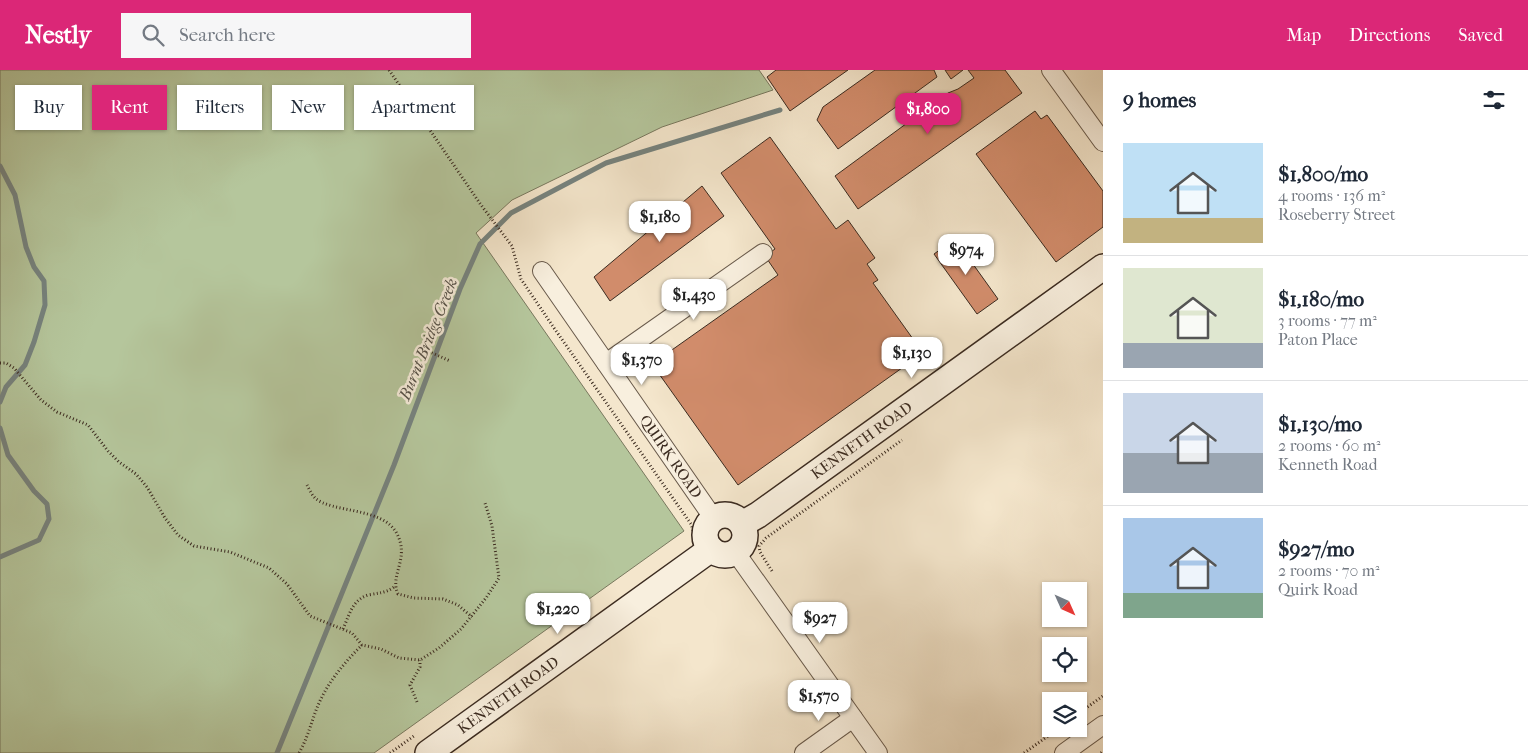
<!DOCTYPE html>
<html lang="en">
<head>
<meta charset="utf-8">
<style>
  :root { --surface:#fff; --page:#f6f6f7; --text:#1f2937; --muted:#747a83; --line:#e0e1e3; --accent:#db2777 }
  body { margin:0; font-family:"IM FELL French Canon",serif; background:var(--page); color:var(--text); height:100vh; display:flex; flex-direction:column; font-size:19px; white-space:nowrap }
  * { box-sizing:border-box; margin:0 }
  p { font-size:16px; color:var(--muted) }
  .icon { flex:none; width:28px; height:28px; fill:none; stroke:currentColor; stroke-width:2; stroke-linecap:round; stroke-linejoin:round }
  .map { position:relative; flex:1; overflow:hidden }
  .details { display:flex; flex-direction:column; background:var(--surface); width:425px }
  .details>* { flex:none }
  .guide { position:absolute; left:15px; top:15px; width:475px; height:45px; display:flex; gap:10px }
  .needle { width:32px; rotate:135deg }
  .tools { position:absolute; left:1042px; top:512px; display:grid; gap:10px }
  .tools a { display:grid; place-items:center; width:45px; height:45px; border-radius:0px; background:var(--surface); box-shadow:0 1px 4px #0004; font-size:25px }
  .price { position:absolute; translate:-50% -42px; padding:0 11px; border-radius:10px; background:#fff; color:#222; font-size:16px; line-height:32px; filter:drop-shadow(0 1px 2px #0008) }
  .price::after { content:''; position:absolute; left:50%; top:30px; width:15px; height:11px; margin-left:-8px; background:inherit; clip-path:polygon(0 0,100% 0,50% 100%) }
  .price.current { background:var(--accent); color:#fff }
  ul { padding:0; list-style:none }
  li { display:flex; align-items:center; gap:15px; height:125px; padding:0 20px }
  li+li { border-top:1px solid var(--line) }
  li span { display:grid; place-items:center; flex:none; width:140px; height:100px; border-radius:0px; color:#555 }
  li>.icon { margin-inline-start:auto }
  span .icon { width:60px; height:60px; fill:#fffc; stroke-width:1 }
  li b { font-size:21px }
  h2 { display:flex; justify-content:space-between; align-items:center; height:60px; padding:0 20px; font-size:21px }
  .chip { padding:0 18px; border-radius:0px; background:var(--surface); box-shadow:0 1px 4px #0004; font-size:18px; line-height:45px }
  .chip.current { background:var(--accent); color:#fff }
  header { display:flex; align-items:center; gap:30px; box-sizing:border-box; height:70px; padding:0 25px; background:var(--accent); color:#fff }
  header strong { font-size:24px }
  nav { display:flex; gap:28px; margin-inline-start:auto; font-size:18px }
  .search { width:350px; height:45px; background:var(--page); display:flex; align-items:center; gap:12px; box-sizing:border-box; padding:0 18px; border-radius:0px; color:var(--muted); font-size:19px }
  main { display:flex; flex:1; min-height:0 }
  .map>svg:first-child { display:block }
  .green { fill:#b5c69c; stroke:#78785e }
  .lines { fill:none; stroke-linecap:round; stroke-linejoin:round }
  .stream { stroke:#76837f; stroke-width:5 }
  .building { fill:#d18c6b; stroke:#3b2b20 }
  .street-casing { stroke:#695a4b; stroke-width:20 }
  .secondary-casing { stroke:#3b2b20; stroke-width:28 }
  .path { stroke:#3b2b20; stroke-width:3; stroke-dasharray:1 2.5; stroke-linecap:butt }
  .street { stroke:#f8efde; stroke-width:18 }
  .secondary { stroke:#f8efde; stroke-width:25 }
  .labels { text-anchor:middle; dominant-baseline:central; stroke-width:5; stroke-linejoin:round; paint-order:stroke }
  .street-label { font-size:15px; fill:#3b2b20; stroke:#f8efde }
  .water-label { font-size:16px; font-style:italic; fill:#545048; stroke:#f8efde }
</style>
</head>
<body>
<header>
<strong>Nestly</strong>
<div class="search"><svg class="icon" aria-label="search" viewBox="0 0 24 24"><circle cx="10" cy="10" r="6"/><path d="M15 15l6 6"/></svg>Search here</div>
<nav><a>Map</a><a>Directions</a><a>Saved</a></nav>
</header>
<main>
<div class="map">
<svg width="1103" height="683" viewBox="0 0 1103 683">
  <rect width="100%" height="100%" fill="#f4e6cc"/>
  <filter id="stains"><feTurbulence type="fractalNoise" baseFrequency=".004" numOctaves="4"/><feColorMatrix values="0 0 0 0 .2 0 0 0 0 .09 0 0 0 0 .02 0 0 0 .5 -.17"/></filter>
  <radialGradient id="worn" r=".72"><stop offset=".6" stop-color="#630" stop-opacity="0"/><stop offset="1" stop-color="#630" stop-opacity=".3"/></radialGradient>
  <!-- green -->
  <polygon class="green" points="0,0 759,0 773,20 662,57 512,130 476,163 684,461 374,683 0,683"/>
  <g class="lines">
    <!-- stream -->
    <g class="stream">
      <polyline points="0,96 15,125 26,177 34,197 44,211 45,235 34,272 25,295 6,317 0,332"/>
      <polyline points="0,358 8,385 34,421 47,434 49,449 39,470 0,487"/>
      <polyline points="277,683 394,395 460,219 480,174 511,143 606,93 780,40"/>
    </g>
  </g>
  <!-- building -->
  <g class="building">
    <polygon points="776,0 848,0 790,41 767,7"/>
    <polygon points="875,0 934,0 937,7 838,79 817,50 823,37"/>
    <polygon points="945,0 963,0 951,9"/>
    <polygon points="968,0 1005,0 1022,23 858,139 835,106 948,23 958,19 974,8"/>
    <polygon points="1035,41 1041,49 1047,45 1103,121 1103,157 1056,192 976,84"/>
    <polygon points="770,67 836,159 848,150 875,188 867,194 878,210 873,213 923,283 738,415 652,294 778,205 765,186 775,179 721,103"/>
    <polygon points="702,116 724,146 610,231 594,207"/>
    <polygon points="955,169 998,229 977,244 934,184"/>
  </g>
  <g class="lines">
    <!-- street casing -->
    <g class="street-casing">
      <g id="street">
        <polyline points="1051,0 1103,72"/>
        <path id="s1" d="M542,201L714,449"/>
        <polyline points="606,293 763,183"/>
        <polyline points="736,483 878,683"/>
        <polyline points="804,683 853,648"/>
        <polyline points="1064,683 1103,655"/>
      </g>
    </g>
    <!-- secondary casing -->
    <g class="secondary-casing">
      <g id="secondary">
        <circle cx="725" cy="465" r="20"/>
        <path id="s2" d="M742,454L758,445L1103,197"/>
        <path id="s3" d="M428,683L711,479"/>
      </g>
    </g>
    <!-- path -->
    <g class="path">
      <polyline points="389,0 481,135 512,176 521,209 554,258 691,454 694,463 693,465"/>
      <polyline points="419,277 450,291"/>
      <polyline points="0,293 6,293 14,298 41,330 57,342 88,355 108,381 119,392 136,404 147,417 165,448 178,465 194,476 230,482 269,498 287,514 310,546 352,563 362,575 381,579 399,588 420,590 439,578 461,559 486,528 499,508 492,456 485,433"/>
      <path d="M307,415C309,419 312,425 315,428C332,443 381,437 396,462C411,488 389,505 398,524L414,528L443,529L458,535L472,547"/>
      <polyline points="772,501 760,482 759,476 766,468 902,370"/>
      <path d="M343,559C349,546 352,530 368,525C378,523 386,523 394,517"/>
      <polyline points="417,632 410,615 420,597 420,590"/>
      <polyline points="1079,643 1103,626"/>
      <path d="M299,683C310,664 313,643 323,625C333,606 347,590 362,575"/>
      <polyline points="390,683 414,666"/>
      <polyline points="1024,683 1058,659"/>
      <polyline points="1101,683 1103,681"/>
    </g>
    <!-- street -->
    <use href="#street" class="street"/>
    <!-- secondary -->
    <use href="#secondary" class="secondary"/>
  </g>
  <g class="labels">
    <!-- street labels -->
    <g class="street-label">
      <text stroke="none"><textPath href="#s2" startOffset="146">KENNETH ROAD</textPath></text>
      <text stroke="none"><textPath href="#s1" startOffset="226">QUIRK ROAD</textPath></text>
      <text stroke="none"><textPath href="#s3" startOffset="99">KENNETH ROAD</textPath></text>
    </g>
    <!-- water labels -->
    <g class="water-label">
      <text transform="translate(428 269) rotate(-68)">Burnt Bridge Creek</text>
    </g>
  </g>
  <rect width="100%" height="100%" filter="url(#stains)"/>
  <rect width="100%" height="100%" fill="url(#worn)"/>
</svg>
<div class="tools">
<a><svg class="needle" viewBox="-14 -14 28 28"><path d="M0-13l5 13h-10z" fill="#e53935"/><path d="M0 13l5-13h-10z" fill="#747a83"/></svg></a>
<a><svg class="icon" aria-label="locate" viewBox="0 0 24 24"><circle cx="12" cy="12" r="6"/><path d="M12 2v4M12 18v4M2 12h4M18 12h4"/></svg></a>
<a><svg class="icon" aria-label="layers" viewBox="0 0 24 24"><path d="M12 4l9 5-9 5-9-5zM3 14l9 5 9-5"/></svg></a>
</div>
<b class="price current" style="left:928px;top:65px">$1,800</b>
<b class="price" style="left:660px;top:173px">$1,180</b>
<b class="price" style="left:966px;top:206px">$974</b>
<b class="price" style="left:694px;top:251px">$1,430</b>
<b class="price" style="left:912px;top:309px">$1,130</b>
<b class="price" style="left:642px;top:316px">$1,370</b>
<b class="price" style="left:558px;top:565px">$1,220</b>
<b class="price" style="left:820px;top:574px">$927</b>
<b class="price" style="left:819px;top:652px">$1,570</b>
<div class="guide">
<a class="chip">Buy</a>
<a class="chip current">Rent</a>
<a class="chip">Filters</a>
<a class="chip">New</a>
<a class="chip">Apartment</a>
</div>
</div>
<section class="details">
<h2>9 homes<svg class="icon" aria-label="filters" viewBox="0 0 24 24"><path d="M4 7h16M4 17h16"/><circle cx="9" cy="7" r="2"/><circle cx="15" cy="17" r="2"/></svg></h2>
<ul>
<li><span style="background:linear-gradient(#bfe0f5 75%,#c2b280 0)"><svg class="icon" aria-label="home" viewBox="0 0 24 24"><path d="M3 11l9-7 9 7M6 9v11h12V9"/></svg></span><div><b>$1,800/mo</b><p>4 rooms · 136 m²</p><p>Roseberry Street</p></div></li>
<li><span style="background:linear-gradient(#dfe7d0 75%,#9aa5b1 0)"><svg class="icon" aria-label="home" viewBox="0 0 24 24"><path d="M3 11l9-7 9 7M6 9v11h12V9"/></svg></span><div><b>$1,180/mo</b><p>3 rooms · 77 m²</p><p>Paton Place</p></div></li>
<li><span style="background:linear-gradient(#c9d6e8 60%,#9aa5b1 0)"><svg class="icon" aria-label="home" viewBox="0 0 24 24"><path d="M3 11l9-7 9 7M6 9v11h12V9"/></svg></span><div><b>$1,130/mo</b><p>2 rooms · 60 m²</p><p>Kenneth Road</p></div></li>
<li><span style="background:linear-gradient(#a9c7e8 75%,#7fa58c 0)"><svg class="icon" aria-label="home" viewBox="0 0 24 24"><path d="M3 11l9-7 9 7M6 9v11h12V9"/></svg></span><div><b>$927/mo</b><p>2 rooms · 70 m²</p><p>Quirk Road</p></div></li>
</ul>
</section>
</main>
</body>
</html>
